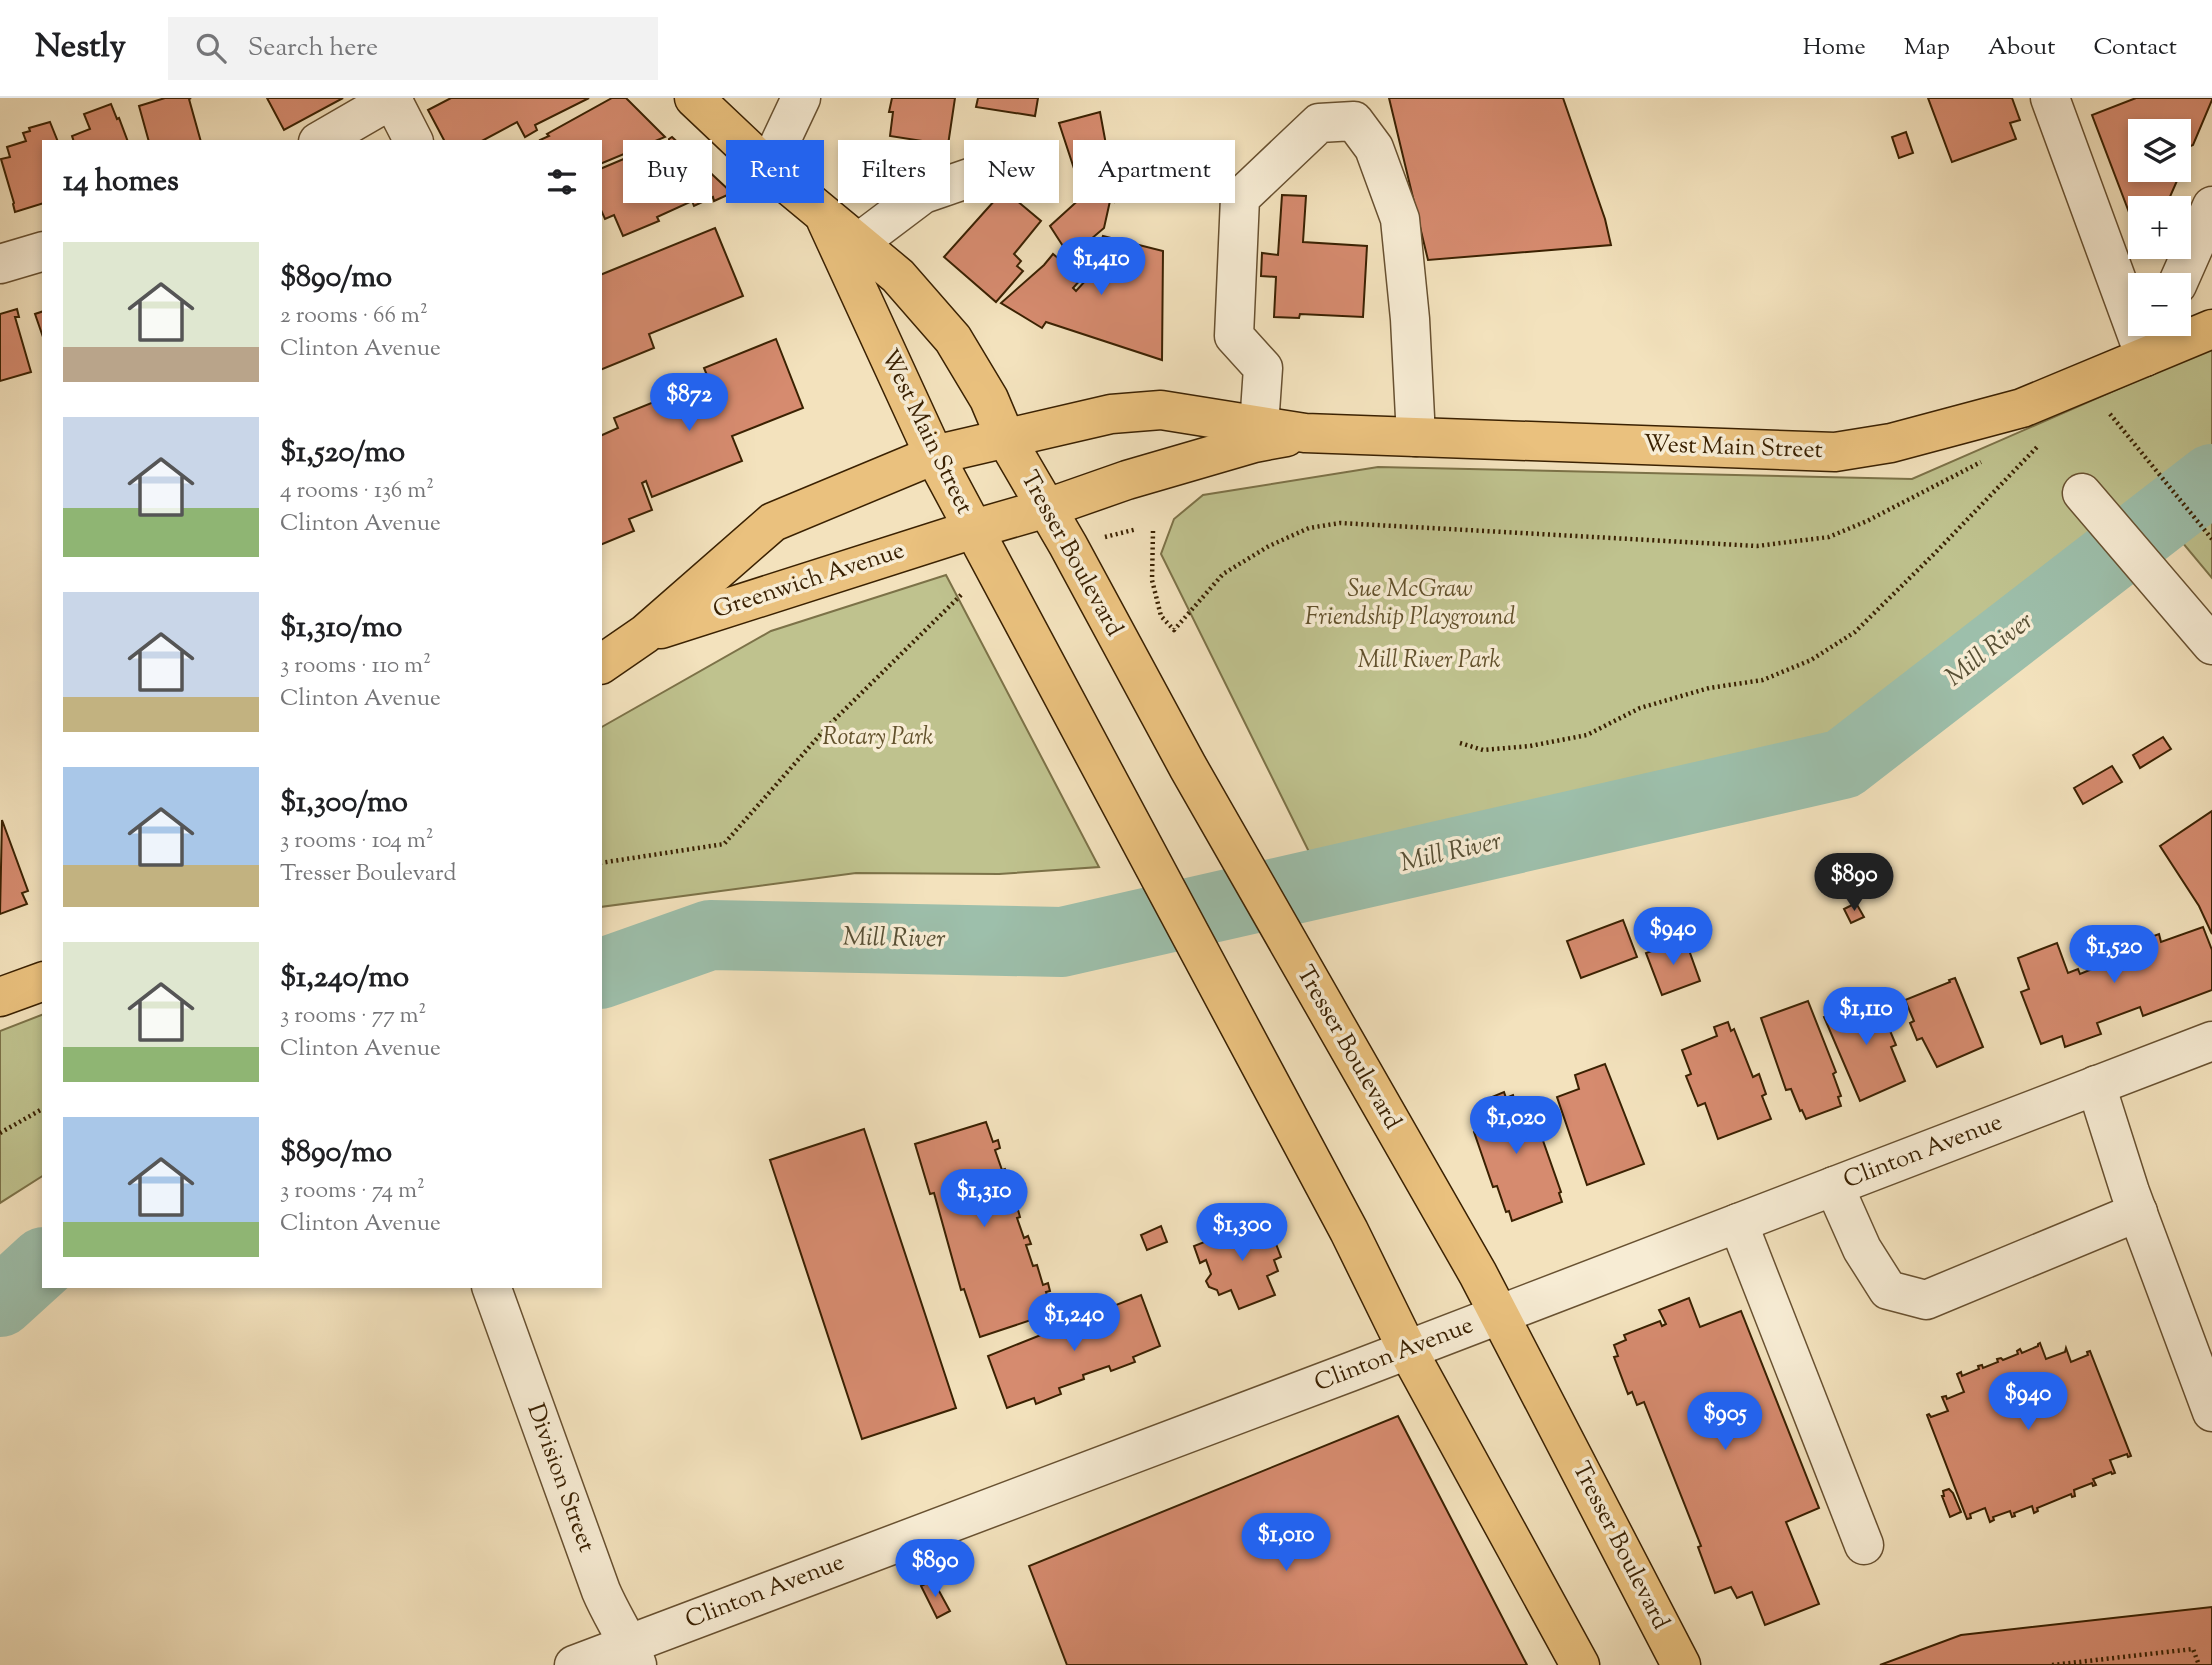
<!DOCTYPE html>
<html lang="en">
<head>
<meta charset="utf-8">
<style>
  :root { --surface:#fff; --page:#f2f2f2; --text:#202124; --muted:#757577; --line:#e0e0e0; --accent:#2563eb }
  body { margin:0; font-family:"Sorts Mill Goudy",serif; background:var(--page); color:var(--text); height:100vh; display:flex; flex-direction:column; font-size:26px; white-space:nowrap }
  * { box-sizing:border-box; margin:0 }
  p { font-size:23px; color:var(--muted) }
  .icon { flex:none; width:38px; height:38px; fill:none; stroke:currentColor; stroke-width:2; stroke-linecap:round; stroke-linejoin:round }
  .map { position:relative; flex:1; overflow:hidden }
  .panel { position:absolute; left:42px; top:42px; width:560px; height:1148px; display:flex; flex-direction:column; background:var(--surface); border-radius:0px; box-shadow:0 4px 10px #0003 }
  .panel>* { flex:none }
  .hud { position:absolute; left:623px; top:42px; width:665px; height:63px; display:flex; gap:14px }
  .fabs { position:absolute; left:2128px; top:21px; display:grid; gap:14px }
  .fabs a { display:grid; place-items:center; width:63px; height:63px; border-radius:0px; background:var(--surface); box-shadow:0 4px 10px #0003; font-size:35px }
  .price { position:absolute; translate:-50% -60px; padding:0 16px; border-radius:24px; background:var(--accent); color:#fff; font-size:23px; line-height:46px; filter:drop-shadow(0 2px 4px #0008) }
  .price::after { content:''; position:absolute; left:50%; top:42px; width:21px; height:16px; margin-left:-10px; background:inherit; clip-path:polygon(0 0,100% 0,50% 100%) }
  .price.current { background:#222; color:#fff }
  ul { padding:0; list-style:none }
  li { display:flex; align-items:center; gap:21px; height:175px; padding:0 21px }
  li span { display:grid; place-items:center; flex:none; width:196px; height:140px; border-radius:0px; color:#555 }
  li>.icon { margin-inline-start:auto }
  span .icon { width:84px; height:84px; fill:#fffc; stroke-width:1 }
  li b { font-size:30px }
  h2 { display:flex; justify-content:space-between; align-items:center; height:84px; padding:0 21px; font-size:30px }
  .tag { padding:0 24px; border-radius:0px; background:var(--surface); box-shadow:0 4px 10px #0003; font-size:24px; line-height:63px }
  .tag.current { background:var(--accent); color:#fff }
  header { display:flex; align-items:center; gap:42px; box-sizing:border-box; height:98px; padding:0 35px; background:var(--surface); border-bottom:2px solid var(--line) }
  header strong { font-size:33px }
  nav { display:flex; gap:38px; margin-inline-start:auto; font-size:24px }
  .search { width:490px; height:63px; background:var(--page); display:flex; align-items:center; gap:18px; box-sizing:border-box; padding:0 24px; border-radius:0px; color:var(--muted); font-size:26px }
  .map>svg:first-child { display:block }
  .green { fill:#bfc28e; stroke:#7c7248; stroke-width:2 }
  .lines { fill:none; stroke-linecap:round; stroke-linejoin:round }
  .river { stroke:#9dbfab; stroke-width:70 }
  .building { fill:#d68b6f; stroke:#3a2102; stroke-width:2 }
  .minor-casing { stroke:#685131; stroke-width:41 }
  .major-casing { stroke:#3a2102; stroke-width:41 }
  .path { stroke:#3a2102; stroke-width:4.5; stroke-dasharray:2 3.5; stroke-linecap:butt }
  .minor { stroke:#f7ecd4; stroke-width:38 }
  .major { stroke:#eac17e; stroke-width:38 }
  .labels { text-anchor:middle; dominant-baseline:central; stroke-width:7; stroke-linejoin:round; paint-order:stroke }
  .street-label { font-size:24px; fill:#3a2102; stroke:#f7ecd4 }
  .park-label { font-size:24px; font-style:italic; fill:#62512c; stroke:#f7ecd4 }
  .water-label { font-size:26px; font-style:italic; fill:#585035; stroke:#f7ecd4 }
</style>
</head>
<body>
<header>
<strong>Nestly</strong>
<div class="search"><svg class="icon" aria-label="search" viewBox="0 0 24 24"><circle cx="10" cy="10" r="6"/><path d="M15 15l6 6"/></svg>Search here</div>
<nav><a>Home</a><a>Map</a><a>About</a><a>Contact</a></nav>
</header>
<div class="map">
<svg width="2212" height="1567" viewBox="0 0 2212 1567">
  <rect width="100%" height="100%" fill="#f3e2bd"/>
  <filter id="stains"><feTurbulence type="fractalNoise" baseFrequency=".00286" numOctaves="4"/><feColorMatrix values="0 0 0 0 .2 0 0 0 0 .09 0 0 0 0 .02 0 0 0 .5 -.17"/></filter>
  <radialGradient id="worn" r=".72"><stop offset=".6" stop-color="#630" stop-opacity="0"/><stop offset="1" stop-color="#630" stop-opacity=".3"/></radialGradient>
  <!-- green -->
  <g class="green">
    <polygon points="2212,250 2212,480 2162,420 1843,666 1324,784 1161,456 1174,421 1203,397 1378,369 1912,381"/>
    <polygon points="946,477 1099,769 999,776 856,775 600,809 600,630 771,533"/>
    <polygon points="44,916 44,1077 0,1105 0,933"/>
  </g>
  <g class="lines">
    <!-- river -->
    <g class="river">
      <polyline points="600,876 710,837 1062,844 1843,666 2212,381"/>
      <polyline points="0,1204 44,1164"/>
    </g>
  </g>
  <!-- building -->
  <g class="building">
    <polygon points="165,0 191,0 189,1 201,44 149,44 139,8"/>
    <polygon points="267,0 343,0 284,32"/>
    <polygon points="451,0 589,0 535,27 537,32 525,39 517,24 480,44 445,44 428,12"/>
    <polygon points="612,0 626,0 665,39 600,66 600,44 541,44 540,42 549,38 547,36"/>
    <polygon points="892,0 955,0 948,47 890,38 893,14 889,14"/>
    <polygon points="978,0 1038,0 1035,18 976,9"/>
    <polygon points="1563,0 1605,121 1611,147 1428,162 1389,0"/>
    <polygon points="1928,0 2012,0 2020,22 2010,25 2016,41 1952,64"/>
    <polygon points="2136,0 2212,0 2212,2 2193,47 2179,53 2179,33 2140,33 2140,72 2178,72 2180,76 2165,110 2140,110 2140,128 2135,130 2092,17"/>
    <polygon points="111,6 117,21 119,20 128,44 74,44 72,38 90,31 84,16"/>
    <polygon points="1100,14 1114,90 1114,104 1110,103 1104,130 1070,159 1050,128 1083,98 1059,25"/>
    <polygon points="50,24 58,44 44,44 44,105 15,114 13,106 14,105 1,61 10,59 7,49 26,43 23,35 30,33 29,30"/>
    <polygon points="1906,34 1913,55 1899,60 1892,39"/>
    <polygon points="672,39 732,95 714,103 713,99 694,108 692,103 657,119 659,123 623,138 614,117 605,121 600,110 600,71 633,57 633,59 669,43 669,41"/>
    <polygon points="1004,92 1041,123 1014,156 1021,163 1017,168 1023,173 996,204 944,159"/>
    <polygon points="1282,97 1306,98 1303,144 1367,148 1363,219 1300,216 1299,220 1274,219 1276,179 1261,178 1262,155 1278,157"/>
    <polygon points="715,130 743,198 649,236 654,250 600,272 600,177"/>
    <polygon points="1103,138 1163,153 1162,262 1046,224 1042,230 1001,205 1044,167 1053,156 1082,180 1073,190 1076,193 1087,181"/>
    <polygon points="17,211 19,219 15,219 31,274 0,283 0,216"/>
    <polygon points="44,213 44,242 35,216"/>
    <polygon points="776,241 803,310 732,338 742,363 652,399 646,383 642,385 652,412 629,421 634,433 600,447 600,338 618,330 614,320 709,282 704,270"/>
    <polygon points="2163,639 2171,651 2140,670 2133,657"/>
    <polygon points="2112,668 2122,684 2083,706 2074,690"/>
    <polygon points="2212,713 2212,836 2199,808 2160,748"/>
    <polygon points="2,722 28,793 22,795 27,806 0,816"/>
    <polygon points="1856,805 1864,819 1851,825 1844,811"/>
    <polygon points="1623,822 1637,859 1581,880 1567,843"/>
    <polygon points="2203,829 2212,852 2212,892 2143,918 2140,909 2097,925 2101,936 2065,949 2062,938 2041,946 2021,894 2029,891 2018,860 2057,845 2068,875 2078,871 2080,876 2125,858 2121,850 2159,836 2161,844"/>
    <polygon points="1685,841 1700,883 1662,897 1646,855"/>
    <polygon points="1955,880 1983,949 1937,969 1922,940 1917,942 1910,925 1914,923 1905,902 1950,884 1949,882"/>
    <polygon points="1875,897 1896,947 1891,949 1905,983 1860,1003 1824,919"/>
    <polygon points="1808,903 1836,974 1833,976 1841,998 1838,999 1841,1008 1806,1021 1802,1012 1800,1013 1791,991 1786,992 1761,920"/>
    <polygon points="1728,924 1731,933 1734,931 1753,979 1759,976 1766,996 1762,998 1771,1021 1718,1041 1705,1005 1698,1008 1686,978 1691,976 1682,952 1717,938 1714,929"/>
    <polygon points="1605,966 1644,1066 1587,1087 1557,999 1579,991 1575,977"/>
    <polygon points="1504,994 1506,1000 1513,997 1515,1004 1528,1000 1561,1094 1559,1095 1562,1104 1512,1123 1509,1113 1506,1114 1497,1088 1493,1089 1474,1034 1477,1032 1473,1019 1485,1015 1483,1009 1489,1007 1487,1001"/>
    <polygon points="986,1024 993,1044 998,1042 1000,1050 995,1052 1002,1072 1005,1071 1012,1092 1017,1090 1018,1097 1014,1098 1020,1119 1017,1120 1024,1140 1028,1138 1031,1146 1026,1147 1033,1168 1037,1167 1043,1187 1048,1185 1050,1193 1046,1194 1052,1215 980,1239 964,1191 961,1192 934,1095 930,1096 915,1046"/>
    <polygon points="864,1031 956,1310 862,1341 770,1062"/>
    <polygon points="1266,1120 1281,1159 1274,1162 1278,1173 1267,1178 1275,1197 1239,1211 1231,1192 1219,1197 1217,1192 1209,1189 1206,1183 1211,1176 1206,1162 1200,1165 1194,1148"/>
    <polygon points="1161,1128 1167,1144 1147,1152 1141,1137"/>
    <polygon points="1141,1197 1160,1248 1133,1259 1135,1264 1111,1273 1109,1268 1083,1277 1084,1281 1059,1290 1061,1296 1036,1306 1034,1300 1007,1310 988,1258"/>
    <polygon points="1689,1200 1700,1229 1741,1213 1819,1410 1786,1424 1819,1506 1765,1527 1752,1494 1737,1500 1731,1489 1715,1495 1698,1449 1701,1448 1644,1304 1637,1307 1632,1294 1628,1296 1614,1259 1618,1258 1614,1247 1626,1242 1624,1237 1660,1223 1662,1228 1666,1226 1659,1212"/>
    <polygon points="2040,1245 2046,1261 2065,1254 2066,1250 2071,1264 2088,1257 2087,1254 2090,1253 2131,1358 2128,1359 2127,1356 2110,1362 2115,1375 2112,1376 2111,1374 2093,1381 2096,1387 2093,1388 2092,1385 2074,1392 2075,1398 2072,1399 2071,1396 2037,1410 2038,1413 2034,1415 2032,1408 2014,1415 2015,1418 2012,1419 2010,1413 1993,1419 1994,1422 1990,1424 1985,1410 1970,1416 1971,1420 1967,1421 1927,1317 1929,1316 1931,1319 1948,1313 1942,1299 1946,1298 1947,1301 1964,1294 1957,1276 1961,1274 1962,1278 1979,1271 1978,1268 1982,1267 1983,1270 1998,1264 1997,1261 2001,1260 2003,1262 2018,1256 2017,1253 2020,1251 2022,1255 2038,1248 2038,1246"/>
    <polygon points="1398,1318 1527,1567 1067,1567 1029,1468"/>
    <polygon points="1949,1391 1953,1395 1961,1414 1950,1419 1942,1398 1944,1398 1943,1393"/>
    <polygon points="933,1482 950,1513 937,1520 921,1488"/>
    <polygon points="2212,1509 2212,1567 1880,1567 1961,1537"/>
  </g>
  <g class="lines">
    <!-- minor casing -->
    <g class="minor-casing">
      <g id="minor">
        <polyline points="2050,0 2145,259"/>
        <polyline points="392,1 414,44"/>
        <polyline points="318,44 394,0"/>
        <polyline points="768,70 801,0"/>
        <polyline points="858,145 923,96 1019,63"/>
        <polyline points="0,166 44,153"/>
        <polyline points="2177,187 2212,108"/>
        <polyline points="1259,328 1263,270 1234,238 1240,100 1319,25 1354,23 1374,50 1400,121 1410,221 1416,339"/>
        <polyline points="2082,395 2212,547"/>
        <polyline points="2096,987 2130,1094 2212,1314"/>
        <polyline points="1834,1088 1862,1151 1888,1192 1926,1202 2138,1114"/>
        <polyline points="1738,1125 1864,1447"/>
        <path d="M491,1188L601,1493C612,1519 628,1541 637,1567"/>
        <polyline points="574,1567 1350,1274 2212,943"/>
      </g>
    </g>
    <!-- major casing -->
    <g class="major-casing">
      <g id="major">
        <polyline points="694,0 768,70 898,178 953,241 989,301 1005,339 1068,447 1188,669 1478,1176 1681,1567"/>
        <polyline points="826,122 934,357 1349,1133 1407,1251 1580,1567"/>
        <polyline points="661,531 974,431 1047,410 1127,382 1254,345 1286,339"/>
        <polyline points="600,567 645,536 773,424 934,357 1111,316 1161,312 1305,335 1835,354 1891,345 2022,310 2212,231"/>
        <polyline points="0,899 44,883"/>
      </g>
    </g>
    <!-- path -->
    <g class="path">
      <polyline points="2110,316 2212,441"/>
      <polyline points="1153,433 1152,482 1161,518 1174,532 1223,476 1269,448 1309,430 1340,425 1757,448 1829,439 1867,423 1981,364"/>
      <polyline points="1105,439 1137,431"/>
      <polyline points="1460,645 1483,652 1530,648 1587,637 1640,610 1709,590 1763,582 1811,562 1855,534 1935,455 2039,347"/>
      <polyline points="600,765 724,746 826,630 963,495"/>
      <polyline points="0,1035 44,1010"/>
      <polyline points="2052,1567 2193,1551 2199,1567"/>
    </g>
    <!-- minor -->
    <use href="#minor" class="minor"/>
    <!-- major -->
    <use href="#major" class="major"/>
  </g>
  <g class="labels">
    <!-- street labels -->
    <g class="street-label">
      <text transform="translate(926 334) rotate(64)">West Main Street</text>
      <text transform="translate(1733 350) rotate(2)">West Main Street</text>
      <text transform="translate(1071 456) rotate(61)">Tresser Boulevard</text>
      <text transform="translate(809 483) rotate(-18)">Greenwich Avenue</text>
      <text transform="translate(1348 950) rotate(60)">Tresser Boulevard</text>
      <text transform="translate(1923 1054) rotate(-21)">Clinton Avenue</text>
      <text transform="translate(1394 1257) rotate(-21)">Clinton Avenue</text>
      <text transform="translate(560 1380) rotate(70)">Division Street</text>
      <text transform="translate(1620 1448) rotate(63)">Tresser Boulevard</text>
      <text transform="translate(765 1494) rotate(-21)">Clinton Avenue</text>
    </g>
    <!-- park labels -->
    <g class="park-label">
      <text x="1410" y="492">Sue McGraw<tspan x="1410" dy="28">Friendship Playground</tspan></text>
      <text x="1429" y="563">Mill River Park</text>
      <text x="878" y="640">Rotary Park</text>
    </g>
    <!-- water labels -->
    <g class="water-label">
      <text transform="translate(1990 552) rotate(-38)">Mill River</text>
      <text transform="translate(1451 755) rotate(-13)">Mill River</text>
      <text transform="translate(894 841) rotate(1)">Mill River</text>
    </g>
  </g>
  <rect width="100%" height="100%" filter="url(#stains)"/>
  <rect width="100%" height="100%" fill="url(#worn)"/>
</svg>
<div class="fabs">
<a><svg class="icon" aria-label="layers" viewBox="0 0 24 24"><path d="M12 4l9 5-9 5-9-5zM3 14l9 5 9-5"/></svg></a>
<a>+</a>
<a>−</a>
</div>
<b class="price" style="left:1101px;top:199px">$1,410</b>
<b class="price" style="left:689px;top:335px">$872</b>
<b class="price current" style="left:1854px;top:815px">$890</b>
<b class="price" style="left:1673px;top:869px">$940</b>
<b class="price" style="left:2114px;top:887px">$1,520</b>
<b class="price" style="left:1866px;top:949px">$1,110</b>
<b class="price" style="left:1516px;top:1058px">$1,020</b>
<b class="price" style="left:984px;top:1131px">$1,310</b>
<b class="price" style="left:1242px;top:1165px">$1,300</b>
<b class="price" style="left:1074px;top:1255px">$1,240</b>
<b class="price" style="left:2028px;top:1334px">$940</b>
<b class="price" style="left:1725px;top:1354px">$905</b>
<b class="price" style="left:1286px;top:1475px">$1,010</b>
<b class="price" style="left:935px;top:1501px">$890</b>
<div class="hud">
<a class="tag">Buy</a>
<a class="tag current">Rent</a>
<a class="tag">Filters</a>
<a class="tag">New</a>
<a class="tag">Apartment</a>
</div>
<section class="panel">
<h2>14 homes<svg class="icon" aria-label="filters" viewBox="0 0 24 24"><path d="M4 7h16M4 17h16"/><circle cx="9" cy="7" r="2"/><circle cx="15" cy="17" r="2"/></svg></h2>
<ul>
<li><span style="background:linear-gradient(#dfe7d0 75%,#b9a48a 0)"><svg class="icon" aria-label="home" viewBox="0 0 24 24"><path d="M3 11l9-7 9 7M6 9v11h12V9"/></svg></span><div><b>$890/mo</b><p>2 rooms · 66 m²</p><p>Clinton Avenue</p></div></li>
<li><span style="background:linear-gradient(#c9d6e8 65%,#8fb573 0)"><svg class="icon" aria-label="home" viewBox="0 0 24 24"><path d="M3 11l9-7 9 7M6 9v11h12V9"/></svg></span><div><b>$1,520/mo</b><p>4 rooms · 136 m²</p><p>Clinton Avenue</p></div></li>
<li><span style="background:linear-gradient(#c9d6e8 75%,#c2b280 0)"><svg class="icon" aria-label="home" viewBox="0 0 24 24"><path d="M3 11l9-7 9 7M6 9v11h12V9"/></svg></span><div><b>$1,310/mo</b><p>3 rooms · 110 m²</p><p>Clinton Avenue</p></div></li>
<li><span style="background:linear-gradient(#a9c7e8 70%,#c2b280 0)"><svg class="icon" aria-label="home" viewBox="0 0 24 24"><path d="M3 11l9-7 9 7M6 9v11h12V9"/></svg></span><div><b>$1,300/mo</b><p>3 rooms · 104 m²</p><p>Tresser Boulevard</p></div></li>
<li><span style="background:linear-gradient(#dfe7d0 75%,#8fb573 0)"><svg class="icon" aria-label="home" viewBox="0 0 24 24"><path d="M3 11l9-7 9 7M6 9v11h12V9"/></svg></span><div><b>$1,240/mo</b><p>3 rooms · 77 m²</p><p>Clinton Avenue</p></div></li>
<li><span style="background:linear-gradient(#a9c7e8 75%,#8fb573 0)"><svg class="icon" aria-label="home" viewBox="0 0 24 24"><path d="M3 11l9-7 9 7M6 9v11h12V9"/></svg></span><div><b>$890/mo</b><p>3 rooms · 74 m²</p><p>Clinton Avenue</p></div></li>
</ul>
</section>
</div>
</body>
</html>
